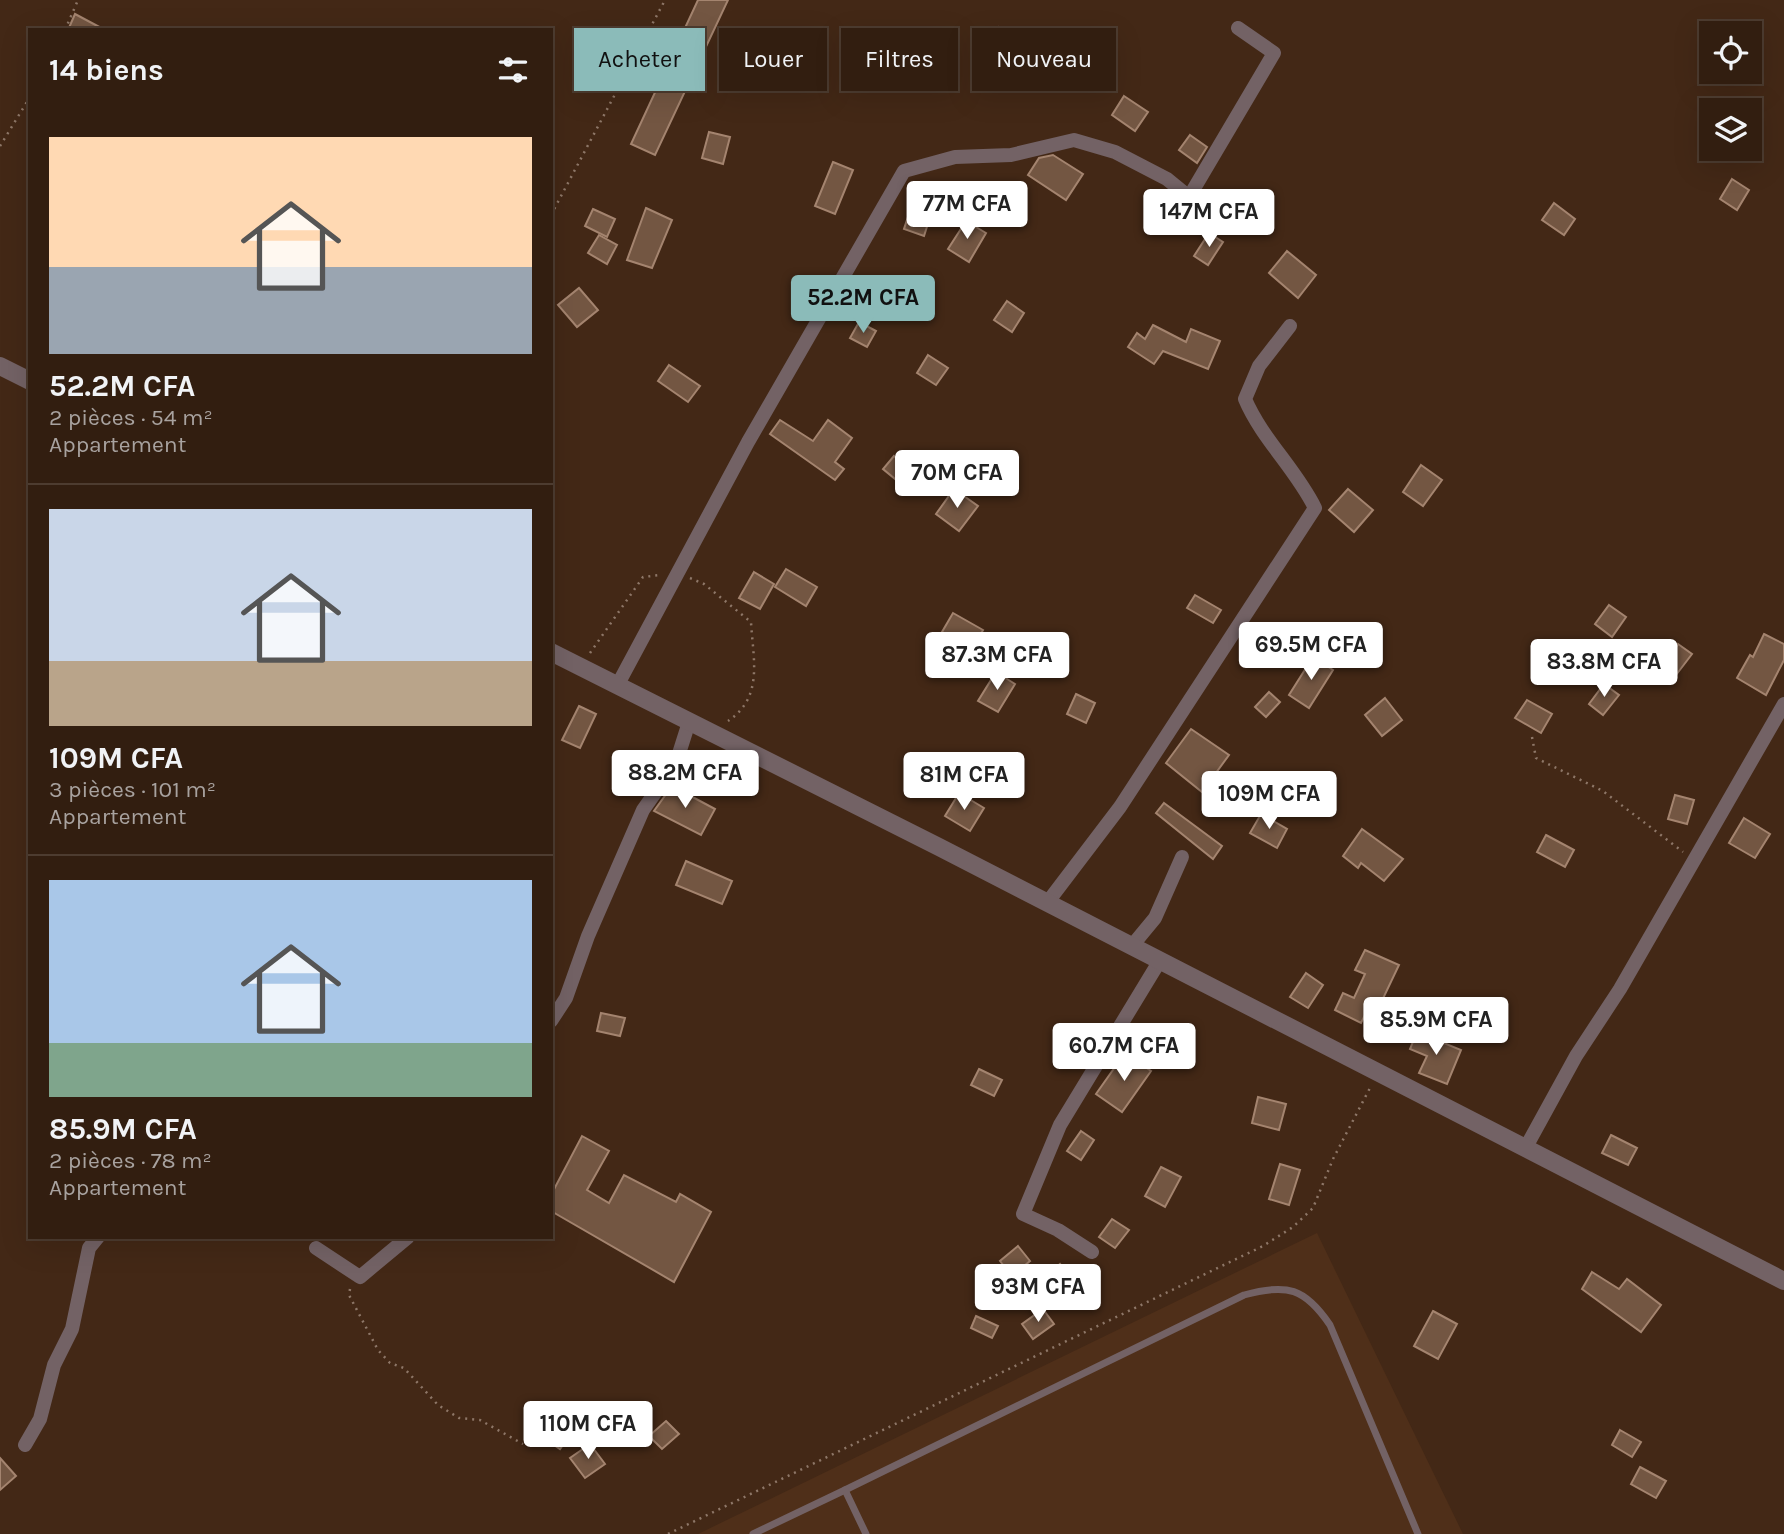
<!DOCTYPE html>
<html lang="fr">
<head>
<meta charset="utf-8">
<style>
  :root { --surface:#321e10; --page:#3d2b1e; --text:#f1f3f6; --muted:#a8a29f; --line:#4d3c30; --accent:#8bbbb9 }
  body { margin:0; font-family:Karla,sans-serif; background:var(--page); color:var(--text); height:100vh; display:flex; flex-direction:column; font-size:26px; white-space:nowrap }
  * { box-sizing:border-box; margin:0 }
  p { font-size:23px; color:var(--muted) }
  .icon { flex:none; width:38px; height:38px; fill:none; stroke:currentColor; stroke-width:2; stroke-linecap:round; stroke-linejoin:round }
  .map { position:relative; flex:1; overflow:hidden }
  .panel { position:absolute; left:28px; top:28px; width:525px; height:1211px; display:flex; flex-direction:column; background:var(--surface); border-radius:0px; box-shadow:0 7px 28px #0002,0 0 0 2px var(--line) }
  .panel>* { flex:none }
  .hud { position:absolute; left:574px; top:28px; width:665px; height:63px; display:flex; gap:14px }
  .fabs { position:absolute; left:1699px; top:21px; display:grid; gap:14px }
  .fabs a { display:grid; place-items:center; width:63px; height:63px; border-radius:0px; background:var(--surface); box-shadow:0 7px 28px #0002,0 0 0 2px var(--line); font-size:35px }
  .price { position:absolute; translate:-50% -60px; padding:0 16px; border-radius:7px; background:#fff; color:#222; font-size:23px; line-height:46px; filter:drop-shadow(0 2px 4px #0008) }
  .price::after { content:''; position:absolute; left:50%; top:42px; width:21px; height:16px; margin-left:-10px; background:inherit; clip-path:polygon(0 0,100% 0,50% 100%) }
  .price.selected { background:var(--accent); color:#111 }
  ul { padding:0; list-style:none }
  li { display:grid; align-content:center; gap:14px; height:371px; padding:0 21px }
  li+li { border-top:2px solid var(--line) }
  li span { display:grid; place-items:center; height:217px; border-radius:0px; color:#555 }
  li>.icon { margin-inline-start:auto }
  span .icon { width:126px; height:126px; fill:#fffc; stroke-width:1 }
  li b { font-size:30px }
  h2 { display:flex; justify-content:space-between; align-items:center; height:84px; padding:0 21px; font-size:30px }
  .chip { padding:0 24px; border-radius:0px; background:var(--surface); box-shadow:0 7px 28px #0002,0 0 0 2px var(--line); font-size:24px; line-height:63px }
  .chip.selected { background:var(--accent); color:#111 }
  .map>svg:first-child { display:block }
  .built { fill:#4f2f19 }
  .building { fill:#735642; stroke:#a4846f; stroke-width:2 }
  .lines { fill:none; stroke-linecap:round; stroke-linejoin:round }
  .path { stroke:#8e7768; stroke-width:2.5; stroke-dasharray:2 5; stroke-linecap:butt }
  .service { stroke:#736265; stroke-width:7 }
  .minor { stroke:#736265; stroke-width:14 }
  .tertiary { stroke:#736265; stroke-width:18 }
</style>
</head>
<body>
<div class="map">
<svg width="1784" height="1534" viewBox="0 0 1784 1534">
  <rect width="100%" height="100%" fill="#432816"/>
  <!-- built -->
  <polygon class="built" points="1317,1233 1463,1534 698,1534"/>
  <!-- building -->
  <g class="building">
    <polygon points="698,0 728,0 655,155 631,144"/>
    <polygon points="75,14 105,30 68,30"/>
    <polygon points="999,27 1030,47 1013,72 983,51"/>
    <polygon points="1124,96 1148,112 1135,131 1112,115"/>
    <polygon points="709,132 730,137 723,164 702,158"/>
    <polygon points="1190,135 1207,147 1197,163 1179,150"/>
    <polygon points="1053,155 1083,174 1066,200 1028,175 1039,158"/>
    <polygon points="833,162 853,170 835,214 815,206"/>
    <polygon points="1732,179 1749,190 1737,210 1720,199"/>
    <polygon points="914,199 934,205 924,236 904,229"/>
    <polygon points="1554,203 1575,219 1564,235 1542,220"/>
    <polygon points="646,208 672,220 652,268 627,260"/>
    <polygon points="593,209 615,219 607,237 585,226"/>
    <polygon points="966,221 986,233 969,262 948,249"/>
    <polygon points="1209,233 1223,242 1208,265 1194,256"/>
    <polygon points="599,235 617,245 607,264 588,253"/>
    <polygon points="1287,251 1316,275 1298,298 1269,273"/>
    <polygon points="579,288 598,310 577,327 558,305"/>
    <polygon points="1007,301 1024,313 1012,332 994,320"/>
    <polygon points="859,322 876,331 867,347 850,338"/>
    <polygon points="1153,325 1186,342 1191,329 1220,341 1208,369 1163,351 1154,364 1128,347 1137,333 1145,339"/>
    <polygon points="928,355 948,368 936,385 917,373"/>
    <polygon points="669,365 700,386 688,402 658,381"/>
    <polygon points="780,420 813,441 828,420 852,438 835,462 844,469 835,480 770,434"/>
    <polygon points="894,456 911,470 900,483 883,469"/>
    <polygon points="1421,465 1442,480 1423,506 1403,492"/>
    <polygon points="954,489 978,506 959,531 936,514"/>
    <polygon points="1348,489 1373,510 1354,532 1329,510"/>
    <polygon points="786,569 817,587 806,606 775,587"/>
    <polygon points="754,572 774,584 760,609 739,598"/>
    <polygon points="1195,595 1221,610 1213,623 1187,608"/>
    <polygon points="1609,605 1626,617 1612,637 1595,624"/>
    <polygon points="953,613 983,630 972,649 942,632"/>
    <polygon points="1764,634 1784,644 1784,660 1766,695 1737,678 1750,655 1753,657"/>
    <polygon points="1678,644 1692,654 1676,675 1663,666"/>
    <polygon points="1313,657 1333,670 1309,708 1289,695"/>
    <polygon points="1646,657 1655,666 1640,681 1631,672"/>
    <polygon points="996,672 1015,684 998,712 978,701"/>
    <polygon points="1604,684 1619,695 1603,715 1589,704"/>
    <polygon points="1269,692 1280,702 1266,717 1255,707"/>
    <polygon points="1076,694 1095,703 1086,723 1067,714"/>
    <polygon points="1385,698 1402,720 1382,736 1365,715"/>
    <polygon points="1527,700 1552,714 1541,733 1515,718"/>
    <polygon points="579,706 596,714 580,748 562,740"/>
    <polygon points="1191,729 1229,755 1202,792 1166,763"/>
    <polygon points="672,786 715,809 701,835 654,811"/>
    <polygon points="959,793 984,808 970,831 945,816"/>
    <polygon points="1675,795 1694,800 1687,824 1668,819"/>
    <polygon points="1164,803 1222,846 1213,859 1156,813"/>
    <polygon points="1261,814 1287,829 1277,848 1250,833"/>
    <polygon points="1744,818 1770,834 1755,858 1729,843"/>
    <polygon points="1362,829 1403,859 1384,881 1361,863 1358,868 1343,856"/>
    <polygon points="1546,835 1574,850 1565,867 1537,852"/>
    <polygon points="686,861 732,881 722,904 676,885"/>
    <polygon points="1365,950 1399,965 1379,1007 1371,1003 1361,1023 1335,1010 1343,993 1354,998 1365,974 1355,970"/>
    <polygon points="1306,973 1323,985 1308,1008 1290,997"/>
    <polygon points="601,1013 625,1018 620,1036 597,1031"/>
    <polygon points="1417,1032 1461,1050 1447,1084 1419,1073 1427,1056 1410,1049"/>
    <polygon points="1125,1053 1151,1071 1122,1112 1096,1094"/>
    <polygon points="979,1069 1002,1080 994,1096 971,1085"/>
    <polygon points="1258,1097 1286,1104 1279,1130 1252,1123"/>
    <polygon points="1081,1131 1094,1140 1081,1160 1067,1151"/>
    <polygon points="1611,1135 1637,1148 1628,1165 1602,1153"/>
    <polygon points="582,1136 609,1151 587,1190 609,1203 624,1175 676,1202 680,1194 711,1212 674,1282 551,1211 551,1195"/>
    <polygon points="1280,1164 1300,1170 1289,1205 1269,1199"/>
    <polygon points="1161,1167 1181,1177 1165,1207 1145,1196"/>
    <polygon points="1112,1219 1129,1230 1115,1248 1099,1237"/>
    <polygon points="1018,1246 1030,1261 1012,1276 1000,1261"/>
    <polygon points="1060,1264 1071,1277 1052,1294 1041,1281"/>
    <polygon points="1592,1272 1619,1289 1627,1279 1661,1305 1641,1332 1582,1289"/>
    <polygon points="1043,1309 1054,1324 1033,1339 1022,1324"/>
    <polygon points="1433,1311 1457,1324 1438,1359 1414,1346"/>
    <polygon points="976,1316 998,1326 992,1338 971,1328"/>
    <polygon points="544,1418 570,1435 560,1449 535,1432"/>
    <polygon points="666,1421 679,1434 662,1449 649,1436"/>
    <polygon points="1620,1430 1641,1442 1632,1457 1612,1445"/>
    <polygon points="590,1444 605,1464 585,1478 570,1458"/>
    <polygon points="0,1458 16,1476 0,1490"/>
    <polygon points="1640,1467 1666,1481 1656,1498 1631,1484"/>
  </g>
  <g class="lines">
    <!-- path -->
    <g class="path">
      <polyline points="65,30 78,0"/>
      <polyline points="0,146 30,97"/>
      <polyline points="551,215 665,0"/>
      <path d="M690,578L704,584L751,622C753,659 764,697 728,721"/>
      <polyline points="590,653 643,577 660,575"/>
      <polyline points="1532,737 1536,758 1603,791 1683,852"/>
      <polyline points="350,1289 349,1295 378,1350 390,1363 404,1368 438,1405 459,1418 480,1420 523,1444"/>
      <polyline points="668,1534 1263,1246 1293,1227 1313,1208 1333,1159 1371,1086"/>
    </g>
    <!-- service -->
    <g class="service">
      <path d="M845,1490L1244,1295C1287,1283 1305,1288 1330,1325L1418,1534"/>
      <polyline points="753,1534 845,1490 866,1534"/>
    </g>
    <!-- minor -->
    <g class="minor">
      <polyline points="617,686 748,442 904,171 955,157 1011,155 1074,140 1115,152 1167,179 1189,197 1274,53 1238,28"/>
      <path d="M1047,903L1120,807L1315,508C1296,469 1262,439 1245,399L1259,366L1290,326"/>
      <polyline points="1131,947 1155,918 1182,857"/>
      <polyline points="551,1021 566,998 588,936 643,810 676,763 689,722"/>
      <polyline points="1525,1149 1576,1056 1620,989 1784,704"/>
      <polyline points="316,1248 360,1277 408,1237"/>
      <polyline points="1092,1252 1058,1230 1023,1214 1060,1125 1159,962"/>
      <polyline points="25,1445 40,1419 54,1365 72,1329 89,1248 98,1237"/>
    </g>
    <!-- tertiary -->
    <g class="tertiary">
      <polyline points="0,366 30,381"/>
      <polyline points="551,652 939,847 1784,1281"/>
    </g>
  </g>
</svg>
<div class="fabs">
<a><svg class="icon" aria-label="locate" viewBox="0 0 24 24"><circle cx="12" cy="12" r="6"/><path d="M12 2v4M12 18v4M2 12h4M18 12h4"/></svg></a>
<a><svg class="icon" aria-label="layers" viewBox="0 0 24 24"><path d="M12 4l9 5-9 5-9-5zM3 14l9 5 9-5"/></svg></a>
</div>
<b class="price" style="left:967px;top:241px">77M CFA</b>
<b class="price" style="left:1209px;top:249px">147M CFA</b>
<b class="price selected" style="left:863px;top:335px">52.2M CFA</b>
<b class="price" style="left:957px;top:510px">70M CFA</b>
<b class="price" style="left:1311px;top:682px">69.5M CFA</b>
<b class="price" style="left:997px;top:692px">87.3M CFA</b>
<b class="price" style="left:1604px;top:699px">83.8M CFA</b>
<b class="price" style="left:685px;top:810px">88.2M CFA</b>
<b class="price" style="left:964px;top:812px">81M CFA</b>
<b class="price" style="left:1269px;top:831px">109M CFA</b>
<b class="price" style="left:1436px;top:1057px">85.9M CFA</b>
<b class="price" style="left:1124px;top:1083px">60.7M CFA</b>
<b class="price" style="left:1038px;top:1324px">93M CFA</b>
<b class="price" style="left:588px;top:1461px">110M CFA</b>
<div class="hud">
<a class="chip selected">Acheter</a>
<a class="chip">Louer</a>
<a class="chip">Filtres</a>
<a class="chip">Nouveau</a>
</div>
<section class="panel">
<h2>14 biens<svg class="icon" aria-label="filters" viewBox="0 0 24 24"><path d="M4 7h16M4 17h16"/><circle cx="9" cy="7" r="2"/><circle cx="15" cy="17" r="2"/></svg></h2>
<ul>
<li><span style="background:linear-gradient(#ffd9b3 60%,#9aa5b1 0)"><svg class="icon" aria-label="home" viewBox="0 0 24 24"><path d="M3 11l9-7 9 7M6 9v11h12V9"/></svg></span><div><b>52.2M CFA</b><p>2 pièces · 54 m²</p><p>Appartement</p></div></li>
<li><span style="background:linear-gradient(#c9d6e8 70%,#b9a48a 0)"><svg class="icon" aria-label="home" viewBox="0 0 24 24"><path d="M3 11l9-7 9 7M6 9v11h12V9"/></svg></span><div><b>109M CFA</b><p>3 pièces · 101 m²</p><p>Appartement</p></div></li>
<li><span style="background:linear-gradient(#a9c7e8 75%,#7fa58c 0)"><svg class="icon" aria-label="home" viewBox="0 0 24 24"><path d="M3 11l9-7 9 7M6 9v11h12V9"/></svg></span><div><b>85.9M CFA</b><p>2 pièces · 78 m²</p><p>Appartement</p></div></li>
</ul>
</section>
</div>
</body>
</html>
